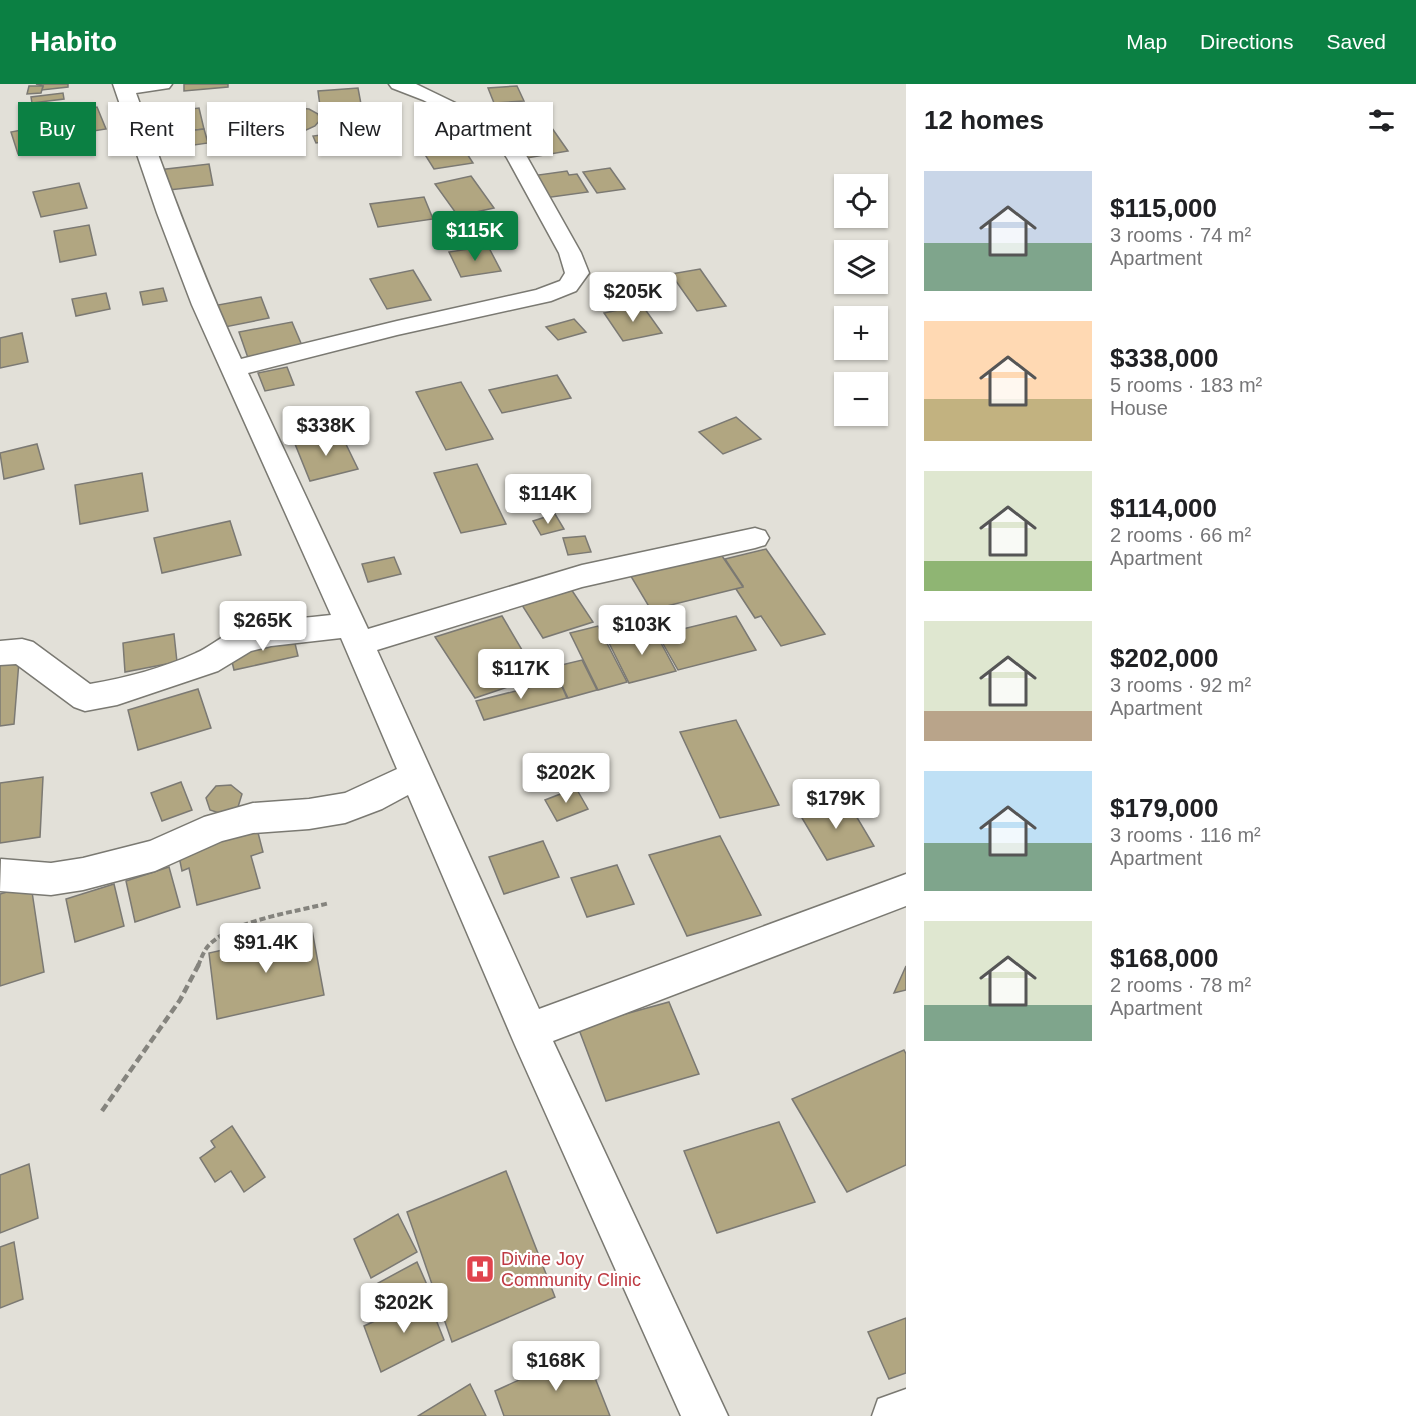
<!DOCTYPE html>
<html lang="en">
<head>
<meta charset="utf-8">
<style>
  :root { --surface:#fff; --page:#f2f2f2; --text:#202124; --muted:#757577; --accent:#0b8043 }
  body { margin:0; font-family:Arial,sans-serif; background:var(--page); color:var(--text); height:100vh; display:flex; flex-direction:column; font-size:22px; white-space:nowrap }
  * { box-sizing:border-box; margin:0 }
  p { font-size:20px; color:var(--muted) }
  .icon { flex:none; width:33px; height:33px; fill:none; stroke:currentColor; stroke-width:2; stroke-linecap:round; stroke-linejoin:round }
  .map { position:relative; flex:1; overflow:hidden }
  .drawer { display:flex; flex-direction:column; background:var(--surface); width:510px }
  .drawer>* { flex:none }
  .banner { position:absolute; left:18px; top:18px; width:570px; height:54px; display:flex; gap:12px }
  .fabs { position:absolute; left:834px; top:90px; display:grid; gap:12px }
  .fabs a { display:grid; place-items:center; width:54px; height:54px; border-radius:0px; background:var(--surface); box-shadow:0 2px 4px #0004; font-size:30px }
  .price { position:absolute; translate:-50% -51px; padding:0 14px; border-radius:6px; background:#fff; color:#222; font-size:20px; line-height:39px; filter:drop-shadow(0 2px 3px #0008) }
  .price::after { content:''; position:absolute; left:50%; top:36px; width:18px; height:14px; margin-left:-9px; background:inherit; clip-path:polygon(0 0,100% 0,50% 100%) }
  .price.current { background:var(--accent); color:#fff }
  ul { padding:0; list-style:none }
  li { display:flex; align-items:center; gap:18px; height:150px; padding:0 18px }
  li span { display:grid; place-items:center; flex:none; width:168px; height:120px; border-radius:0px; color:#555 }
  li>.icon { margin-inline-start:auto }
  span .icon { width:72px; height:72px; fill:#fffc; stroke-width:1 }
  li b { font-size:26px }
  h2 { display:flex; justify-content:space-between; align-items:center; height:72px; padding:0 18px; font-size:26px }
  .pill { padding:0 21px; border-radius:0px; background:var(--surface); box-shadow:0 2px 4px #0004; font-size:21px; line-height:54px }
  .pill.current { background:var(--accent); color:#fff }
  header { display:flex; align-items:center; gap:36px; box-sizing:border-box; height:84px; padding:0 30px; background:var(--accent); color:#fff }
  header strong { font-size:28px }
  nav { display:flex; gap:33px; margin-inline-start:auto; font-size:21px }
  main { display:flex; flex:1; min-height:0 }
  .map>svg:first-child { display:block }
  .building { fill:#b1a681; stroke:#7b7973; stroke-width:1.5 }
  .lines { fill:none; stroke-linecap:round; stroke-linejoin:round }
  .minor-casing { stroke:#7a7972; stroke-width:3 }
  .path-far1 { stroke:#85847e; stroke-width:4; stroke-dasharray:6 3; stroke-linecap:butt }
  .path { stroke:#85847e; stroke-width:4.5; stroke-dasharray:8 4; stroke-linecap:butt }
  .minor { fill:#fff; fill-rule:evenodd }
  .labels { text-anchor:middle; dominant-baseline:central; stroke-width:4.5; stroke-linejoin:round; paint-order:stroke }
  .near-health-label { font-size:18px; fill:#be3a42; stroke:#fff; text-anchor:start }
</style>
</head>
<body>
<header>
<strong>Habito</strong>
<nav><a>Map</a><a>Directions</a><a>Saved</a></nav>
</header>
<main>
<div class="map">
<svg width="906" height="1332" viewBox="0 0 906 1332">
  <rect width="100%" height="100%" fill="#e2e0d8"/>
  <!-- building -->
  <g class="building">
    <polygon points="36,0 68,0 68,3 42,6 43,2"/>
    <polygon points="184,0 228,0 228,3 184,7"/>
    <polygon points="29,2 43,2 41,9 27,10"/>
    <polygon points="517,2 524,17 494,19 488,4"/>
    <polygon points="358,4 361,20 320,22 318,7"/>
    <polygon points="63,9 64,15 32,19 31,13"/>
    <polygon points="387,20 394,37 359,41 353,24"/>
    <polygon points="97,23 106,45 81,49 72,28"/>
    <polygon points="199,24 204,45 171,49 172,56 133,61 130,41 120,42 119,34"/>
    <polygon points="296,24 309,25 318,30 320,36 315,42 304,47 291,47 279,44 274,39 275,32 284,27"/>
    <polygon points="547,37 568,67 521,75 502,44"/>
    <polygon points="47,41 55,64 18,70 11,48"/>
    <polygon points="497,44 505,59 488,61 480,46"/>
    <polygon points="204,45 208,59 174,64 171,49"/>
    <polygon points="371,48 375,57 349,60 345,51"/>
    <polygon points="335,49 338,56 316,59 313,52"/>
    <polygon points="462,62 473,79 434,85 424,69"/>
    <polygon points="209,80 213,101 160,107 158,86"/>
    <polygon points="610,84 625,105 597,109 583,88"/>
    <polygon points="567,87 569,91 577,90 588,108 537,115 524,93"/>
    <polygon points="471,92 494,124 458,132 435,100"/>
    <polygon points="79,99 87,124 41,133 33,108"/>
    <polygon points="424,113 433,135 378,143 370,120"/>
    <polygon points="89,141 96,171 60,178 54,147"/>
    <polygon points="488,162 501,187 461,193 449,168"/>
    <polygon points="700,185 726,222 697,227 671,190"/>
    <polygon points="413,186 431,216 387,225 370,195"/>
    <polygon points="163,204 167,217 143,221 140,208"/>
    <polygon points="106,209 110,225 76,232 72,215"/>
    <polygon points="261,213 269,234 225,243 218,221"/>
    <polygon points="642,221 662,249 623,257 604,229"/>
    <polygon points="574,235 586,248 558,256 546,243"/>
    <polygon points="292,238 303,264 248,274 239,248"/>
    <polygon points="22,249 28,278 0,284 0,254"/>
    <polygon points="287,283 294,301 265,307 258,289"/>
    <polygon points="557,291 571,314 502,329 489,306"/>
    <polygon points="461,298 493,355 446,366 416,308"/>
    <polygon points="736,333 761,355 723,370 699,348"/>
    <polygon points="341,350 358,385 310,397 295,360"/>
    <polygon points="37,360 44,385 4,395 0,369"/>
    <polygon points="477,380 506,440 461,449 434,389"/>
    <polygon points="142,389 148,427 80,440 75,401"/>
    <polygon points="555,430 564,445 541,451 533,437"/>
    <polygon points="230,437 241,471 162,489 154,454"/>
    <polygon points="585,452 591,468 568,471 563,454"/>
    <polygon points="766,465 825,550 781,562 761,532 755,534 736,505 743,502 725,475"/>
    <polygon points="718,466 743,503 651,526 629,489"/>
    <polygon points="394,473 401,490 368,498 362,480"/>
    <polygon points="569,502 593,538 543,554 520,518"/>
    <polygon points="502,532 538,593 475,614 435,553"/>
    <polygon points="736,532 756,566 678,586 658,551"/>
    <polygon points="598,542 627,598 598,606 570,549"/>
    <polygon points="654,546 676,587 629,599 608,557"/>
    <polygon points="174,550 177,578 125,588 123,559"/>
    <polygon points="293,551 298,572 234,586 229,565"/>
    <polygon points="582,576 597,606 568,614 553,583"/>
    <polygon points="19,577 14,640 0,642 0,580"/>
    <polygon points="559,596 567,614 484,636 476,617"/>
    <polygon points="198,605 211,644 138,666 128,626"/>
    <polygon points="736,636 779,721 720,734 680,648"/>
    <polygon points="43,693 40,753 0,759 0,699"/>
    <polygon points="181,698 192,726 162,737 151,709"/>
    <polygon points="231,701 242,710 238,723 225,731 210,726 206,714 216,702"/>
    <polygon points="576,704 588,725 557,737 545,716"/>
    <polygon points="846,715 874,762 827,776 799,729"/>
    <polygon points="256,741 263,768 251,772 260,804 197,821 189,784 182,787 177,763"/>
    <polygon points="720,752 761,831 687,852 649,771"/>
    <polygon points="543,757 559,793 504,810 489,773"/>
    <polygon points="617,781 634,820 587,833 571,794"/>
    <polygon points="169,783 180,823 135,838 126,797"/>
    <polygon points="114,800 124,842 75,858 66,815"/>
    <polygon points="31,801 44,888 0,902 0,810"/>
    <polygon points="312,846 324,911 217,935 209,869"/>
    <polygon points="906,882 906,906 894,909"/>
    <polygon points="669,918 699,990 606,1017 578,943"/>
    <polygon points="904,966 906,970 906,1081 847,1108 792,1015"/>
    <polygon points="779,1038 815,1118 717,1149 684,1067"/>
    <polygon points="232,1042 265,1093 244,1108 231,1087 215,1098 200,1074 215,1063 211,1057"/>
    <polygon points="29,1080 38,1134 0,1149 0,1091"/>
    <polygon points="506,1087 555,1213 452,1258 407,1128"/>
    <polygon points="398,1130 417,1168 371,1194 354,1155"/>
    <polygon points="14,1158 23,1215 0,1224 0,1163"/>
    <polygon points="417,1178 427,1201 377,1230 367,1205"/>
    <polygon points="427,1213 444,1256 381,1288 364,1242"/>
    <polygon points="906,1234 906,1289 889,1295 868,1248"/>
    <polygon points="584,1266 610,1332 504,1332 495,1307"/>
    <polygon points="470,1300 486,1332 418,1332"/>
  </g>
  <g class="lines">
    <!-- minor casing -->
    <g class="minor-casing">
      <g id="minor">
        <path d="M113,0H172L169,4L136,9C168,99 201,188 241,275L397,237L536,206L560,197L565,189L559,169L507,74L491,51L423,16L392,4L389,0H416L505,43L527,73L581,169L589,189L576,207L551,217L397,251L248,289L368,545L582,481L755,444L765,447L769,454L765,461L755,464L582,503L377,566L539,925L906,790V822L553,957L728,1332H681L515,961L408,711L382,725L345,739L309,745L253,749L222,757L155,787L83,806L51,811L0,807L1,775L51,779L83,774L150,757L204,733L253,719L309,715L345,709L397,685L341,554L271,562L251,567L218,587L117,621L85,627L74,623L16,580L0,581V557L22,555L33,558L90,600C125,594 163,584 196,569C208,564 219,554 231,549C262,535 299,535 331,531L192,221L157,129Z"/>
        <polygon points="906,1305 906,1332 872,1332 878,1315"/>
      </g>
    </g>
    <!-- path-far1 -->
    <path class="path-far1" d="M198,882C201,875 204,866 209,861C233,836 296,828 329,819"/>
    <!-- path -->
    <polyline class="path" points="102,1027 180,916 199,880"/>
    <!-- minor -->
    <use href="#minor" class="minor"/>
  </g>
  <!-- icons -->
  <defs>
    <g id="hospital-square" transform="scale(1.5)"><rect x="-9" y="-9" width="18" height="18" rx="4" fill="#e0444e" stroke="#fff"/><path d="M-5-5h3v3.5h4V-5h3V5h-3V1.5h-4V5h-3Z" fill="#fff"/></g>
  </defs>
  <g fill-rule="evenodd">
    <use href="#hospital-square" x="480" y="1185"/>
  </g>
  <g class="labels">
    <!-- near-health labels -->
    <g class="near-health-label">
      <text x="501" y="1175">Divine Joy<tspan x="501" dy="21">Community Clinic</tspan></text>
    </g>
  </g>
</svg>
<div class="fabs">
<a><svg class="icon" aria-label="locate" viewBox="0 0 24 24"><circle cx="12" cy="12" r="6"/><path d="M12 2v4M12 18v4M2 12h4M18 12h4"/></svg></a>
<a><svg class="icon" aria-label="layers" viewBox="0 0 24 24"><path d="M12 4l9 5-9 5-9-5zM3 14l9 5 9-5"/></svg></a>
<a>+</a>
<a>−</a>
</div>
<b class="price current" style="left:475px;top:178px">$115K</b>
<b class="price" style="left:633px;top:239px">$205K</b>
<b class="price" style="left:326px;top:373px">$338K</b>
<b class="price" style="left:548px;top:441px">$114K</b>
<b class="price" style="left:263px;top:568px">$265K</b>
<b class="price" style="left:642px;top:572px">$103K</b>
<b class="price" style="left:521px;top:616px">$117K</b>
<b class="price" style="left:566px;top:720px">$202K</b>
<b class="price" style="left:836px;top:746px">$179K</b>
<b class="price" style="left:266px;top:890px">$91.4K</b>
<b class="price" style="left:404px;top:1250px">$202K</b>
<b class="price" style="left:556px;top:1308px">$168K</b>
<div class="banner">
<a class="pill current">Buy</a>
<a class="pill">Rent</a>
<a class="pill">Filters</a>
<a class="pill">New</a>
<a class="pill">Apartment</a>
</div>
</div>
<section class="drawer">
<h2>12 homes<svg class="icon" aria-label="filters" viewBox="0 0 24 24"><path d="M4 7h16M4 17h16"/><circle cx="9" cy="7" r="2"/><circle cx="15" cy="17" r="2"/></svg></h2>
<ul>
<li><span style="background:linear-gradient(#c9d6e8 60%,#7fa58c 0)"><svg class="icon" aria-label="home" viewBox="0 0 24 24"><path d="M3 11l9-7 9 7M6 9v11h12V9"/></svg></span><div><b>$115,000</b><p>3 rooms · 74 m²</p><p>Apartment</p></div></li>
<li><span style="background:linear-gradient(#ffd9b3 65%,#c2b280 0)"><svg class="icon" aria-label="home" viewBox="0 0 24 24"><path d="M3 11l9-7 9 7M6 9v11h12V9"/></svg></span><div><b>$338,000</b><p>5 rooms · 183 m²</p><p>House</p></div></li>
<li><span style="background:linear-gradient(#dfe7d0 75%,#8fb573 0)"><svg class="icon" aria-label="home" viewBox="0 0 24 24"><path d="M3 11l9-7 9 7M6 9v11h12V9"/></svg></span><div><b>$114,000</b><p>2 rooms · 66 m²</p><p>Apartment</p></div></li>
<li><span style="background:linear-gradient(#dfe7d0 75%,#b9a48a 0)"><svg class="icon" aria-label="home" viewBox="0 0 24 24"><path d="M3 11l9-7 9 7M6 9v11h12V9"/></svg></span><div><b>$202,000</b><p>3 rooms · 92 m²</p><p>Apartment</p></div></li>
<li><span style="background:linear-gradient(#bfe0f5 60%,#7fa58c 0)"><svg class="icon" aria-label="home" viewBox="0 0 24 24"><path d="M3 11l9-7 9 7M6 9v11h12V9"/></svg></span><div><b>$179,000</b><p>3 rooms · 116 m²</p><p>Apartment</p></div></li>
<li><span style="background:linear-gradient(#dfe7d0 70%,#7fa58c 0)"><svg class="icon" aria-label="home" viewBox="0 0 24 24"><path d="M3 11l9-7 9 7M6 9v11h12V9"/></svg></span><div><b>$168,000</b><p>2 rooms · 78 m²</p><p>Apartment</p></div></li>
</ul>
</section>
</main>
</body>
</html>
